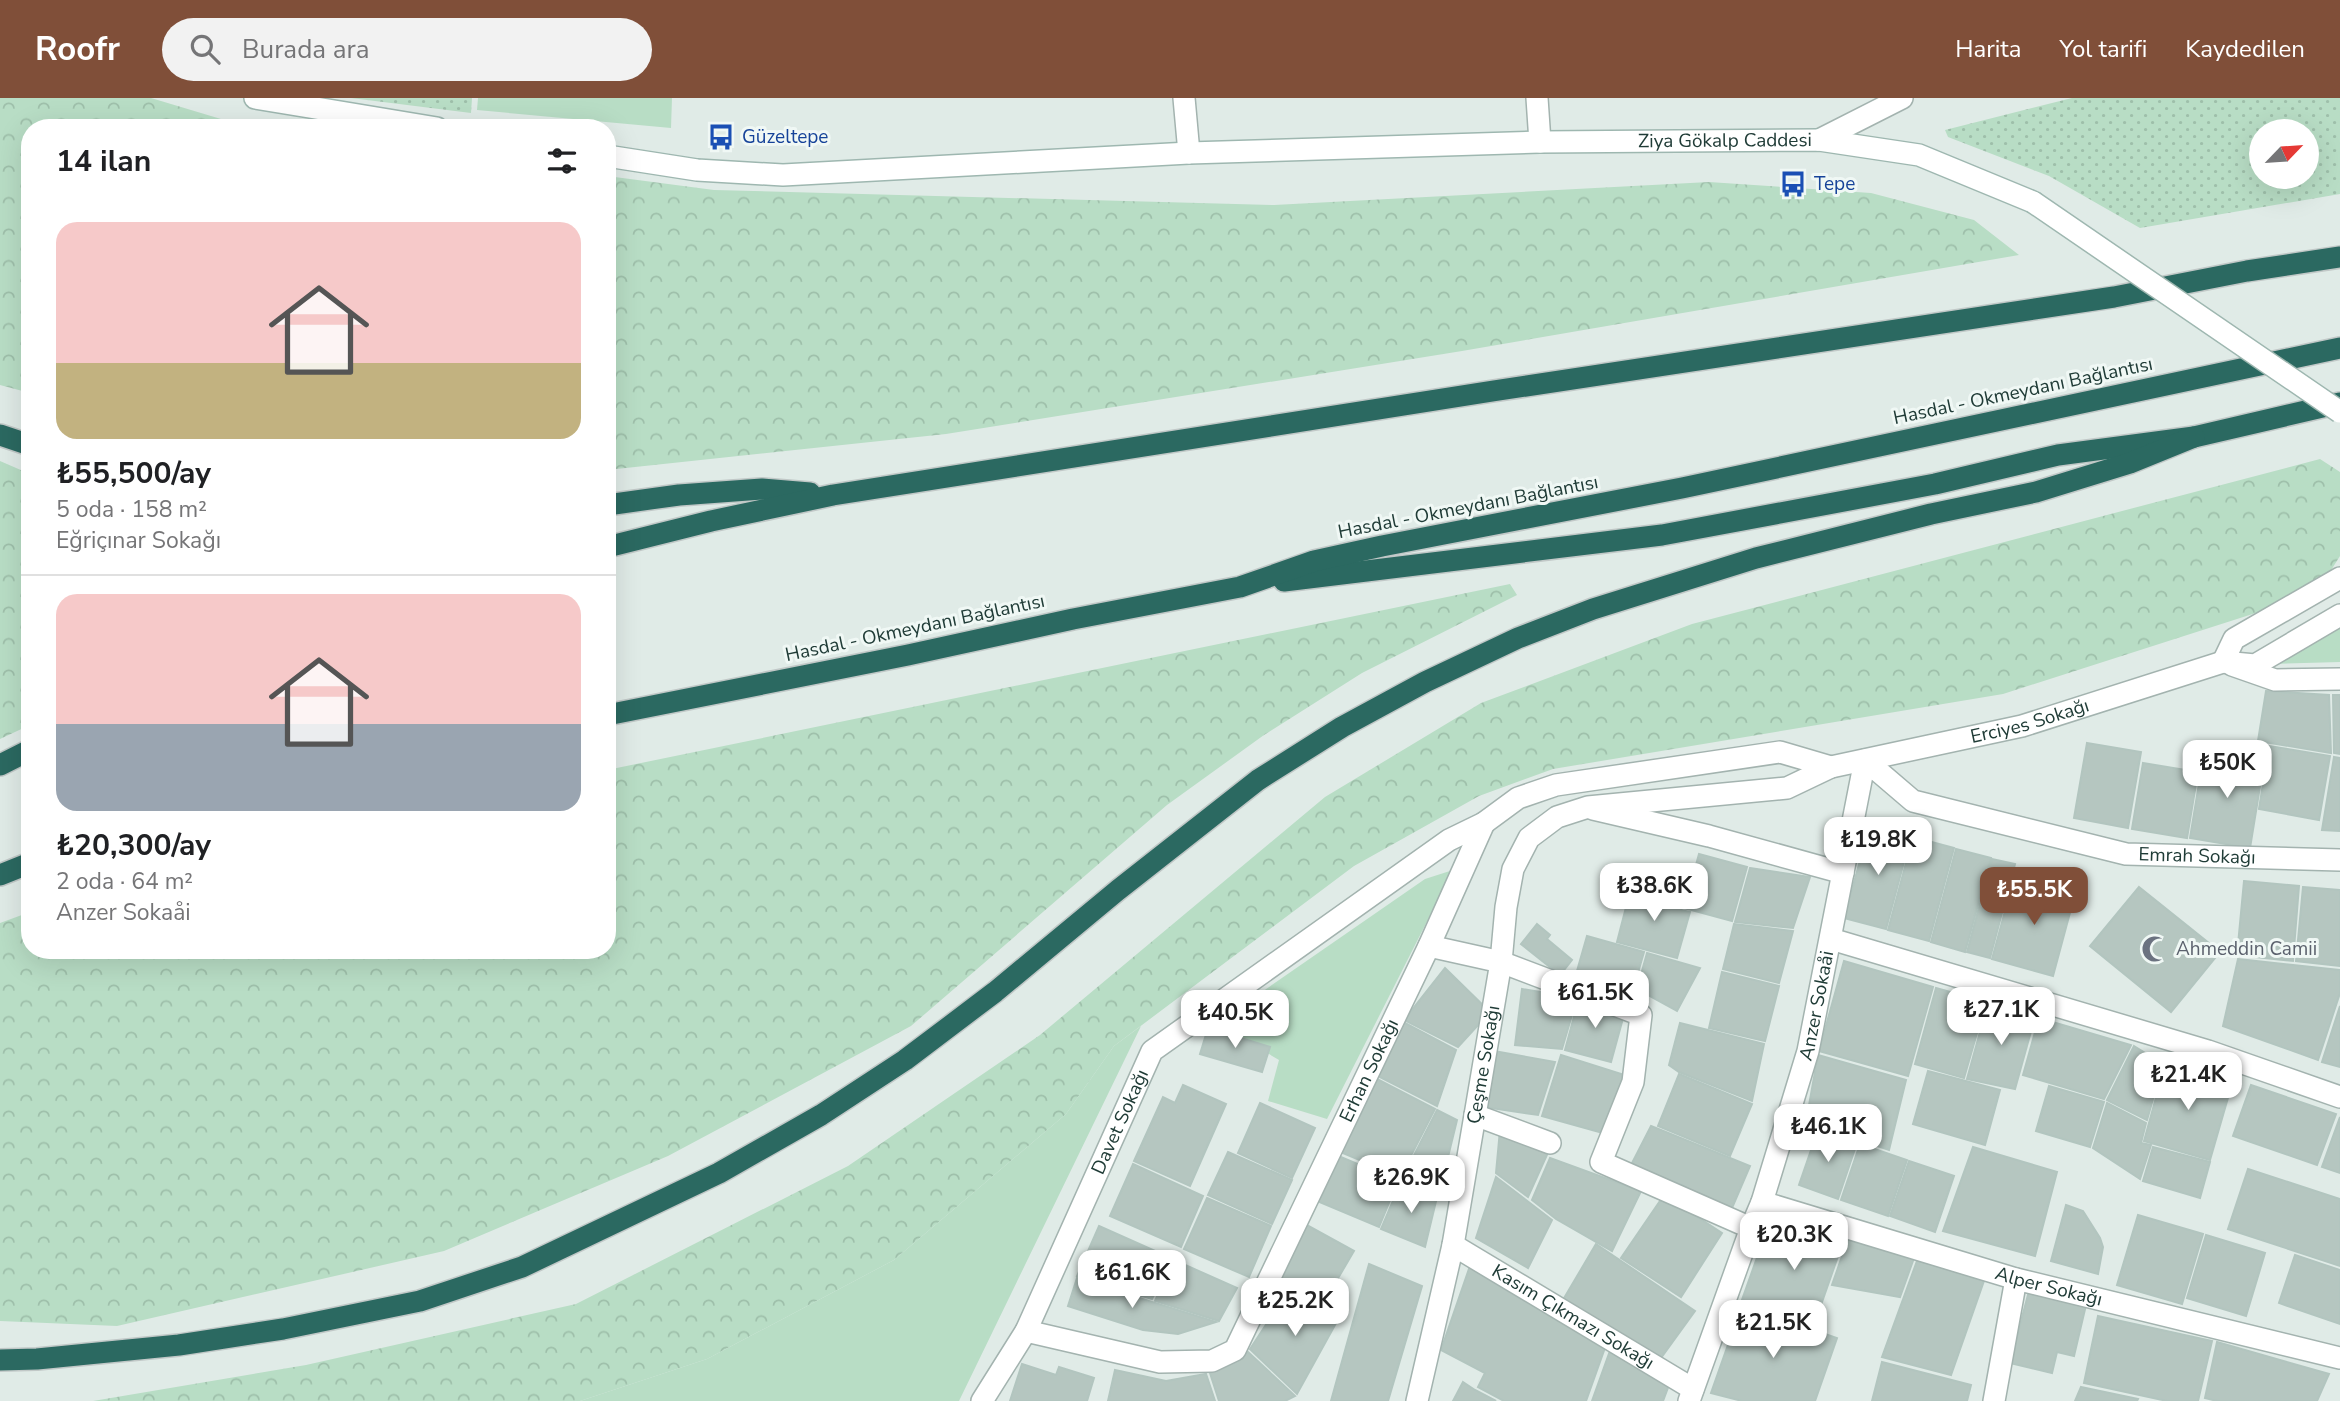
<!DOCTYPE html>
<html lang="tr">
<head>
<meta charset="utf-8">
<style>
  :root { --surface:#fff; --page:#f2f2f2; --text:#202124; --muted:#757577; --line:#e0e0e0; --accent:#804f39 }
  body { margin:0; font-family:"Nunito Sans",sans-serif; background:var(--page); color:var(--text); height:100vh; display:flex; flex-direction:column; font-size:26px; white-space:nowrap }
  * { box-sizing:border-box; margin:0 }
  p { font-size:23px; color:var(--muted) }
  .icon { flex:none; width:38px; height:38px; fill:none; stroke:currentColor; stroke-width:2; stroke-linecap:round; stroke-linejoin:round }
  .map { position:relative; flex:1; overflow:hidden }
  .side { position:absolute; left:21px; top:21px; width:595px; height:840px; display:flex; flex-direction:column; background:var(--surface); border-radius:28px; box-shadow:0 7px 28px #0002 }
  .side>* { flex:none }
  .needle { width:46px; rotate:65deg }
  .buttons { position:absolute; left:2249px; top:21px; display:grid; gap:14px }
  .buttons a { display:grid; place-items:center; width:70px; height:70px; border-radius:50%; background:var(--surface); box-shadow:0 7px 28px #0002; font-size:35px }
  .price { position:absolute; translate:-50% -60px; padding:0 16px; border-radius:14px; background:#fff; color:#222; font-size:23px; line-height:46px; filter:drop-shadow(0 2px 4px #0008) }
  .price::after { content:''; position:absolute; left:50%; top:42px; width:21px; height:16px; margin-left:-10px; background:inherit; clip-path:polygon(0 0,100% 0,50% 100%) }
  .price.active { background:var(--accent); color:#fff }
  ul { padding:0; list-style:none }
  li { display:grid; align-content:center; gap:14px; height:371px; padding:0 35px }
  li+li { border-top:2px solid var(--line) }
  li span { display:grid; place-items:center; height:217px; border-radius:21px; color:#555 }
  li>.icon { margin-inline-start:auto }
  span .icon { width:126px; height:126px; fill:#fffc; stroke-width:1 }
  li b { font-size:30px }
  h2 { display:flex; justify-content:space-between; align-items:center; height:84px; padding:0 35px; font-size:30px }
  header { display:flex; align-items:center; gap:42px; box-sizing:border-box; height:98px; padding:0 35px; background:var(--accent); color:#fff }
  header strong { font-size:33px }
  nav { display:flex; gap:38px; margin-inline-start:auto; font-size:24px }
  .search { width:490px; height:63px; background:var(--page); display:flex; align-items:center; gap:18px; box-sizing:border-box; padding:0 24px; border-radius:38px; color:var(--muted); font-size:26px }
  .map>svg:first-child { display:block }
  .grass { fill:url(#grass-dots); fill-rule:evenodd }
  .forest { fill:url(#forest-crowns) }
  .green { fill:#b8ddc5 }
  .building { fill:#b5c6c0; stroke:#b2c5bf; stroke-width:2 }
  .lines { fill:none; stroke-linecap:round; stroke-linejoin:round }
  .minor-casing { stroke:#a3b3af; stroke-width:24 }
  .tertiary-casing { stroke:#a3b3af; stroke-width:24 }
  .secondary-casing { stroke:#9eb7b0; stroke-width:24 }
  .motorway-casing { stroke:#c1c8c7; stroke-width:24 }
  .minor { stroke:#fff; stroke-width:21 }
  .tertiary { stroke:#fff; stroke-width:21 }
  .secondary { stroke:#fff; stroke-width:21 }
  .motorway { stroke:#2b6961; stroke-width:21 }
  .secondary-bridge-casing { stroke:#9eb7b0; stroke-width:24; stroke-linecap:butt }
  .secondary-bridge { stroke:#fff; stroke-width:21 }
  .labels { text-anchor:middle; dominant-baseline:central; stroke-width:6; stroke-linejoin:round; paint-order:stroke }
  .transit-label { font-size:19px; fill:#164399; stroke:#f0f8f5; text-anchor:start }
  .street-label { font-size:19px; fill:#203c37; stroke:#f0f8f5 }
  .worship-label { font-size:19px; fill:#5b616d; stroke:#f0f8f5; text-anchor:start }
</style>
</head>
<body>
<header>
<strong>Roofr</strong>
<div class="search"><svg class="icon" aria-label="search" viewBox="0 0 24 24"><circle cx="10" cy="10" r="6"/><path d="M15 15l6 6"/></svg>Burada ara</div>
<nav><a>Harita</a><a>Yol tarifi</a><a>Kaydedilen</a></nav>
</header>
<div class="map">
<svg width="2340" height="1303" viewBox="0 0 2340 1303">
  <defs>
    <pattern id="grass-dots" width="8" height="8" patternUnits="userSpaceOnUse" patternTransform="scale(1.75)"><rect width="8" height="8" fill="#b8ddc5"/><path d="M2 2h.1M6 6h.1" fill="none" stroke="#9ebfaa" stroke-width="1.8" stroke-linecap="round"/></pattern>
    <pattern id="forest-crowns" width="20" height="18" patternUnits="userSpaceOnUse" patternTransform="scale(1.75)"><rect width="20" height="18" fill="#b8ddc5"/><path d="M2 6a3 3 0 1 1 6 0M12 15a3 3 0 1 1 6 0" fill="none" stroke="#9ebfaa"/></pattern>
  </defs>
  <rect width="100%" height="100%" fill="#e0ebe7"/>
  <!-- grass -->
  <g class="grass">
    <polygon points="351,0 472,0 471,15"/>
    <path d="M2072,0H2340V96L2140,130L2049,78L1948,39L1945,32ZM2261,33H2306V79H2261Z"/>
  </g>
  <!-- forest -->
  <g class="forest">
    <polygon points="0,0 151,0 251,30 30,30 30,295 0,287"/>
    <polygon points="607,78 714,92 1274,107 1709,84 1871,95 1974,122 2019,157 1462,253 946,336 607,372"/>
    <polygon points="2320,361 2340,374 2340,458 2328,477 2262,513 2003,596 1553,671 1479,698 1354,768 1114,948 1066,1016 894,1162 707,1261 580,1303 93,1303 306,1267 576,1206 848,1068 1040,937 1325,699 1481,605 1692,526"/>
    <polygon points="0,363 30,376 30,627 0,641"/>
    <polygon points="1510,486 1517,497 1362,575 1264,637 1167,707 911,928 668,1058 444,1153 117,1228 0,1223 0,825 30,814 30,852 607,852 607,672"/>
  </g>
  <!-- green -->
  <g class="green">
    <polygon points="478,0 672,0 671,30 477,12"/>
    <polygon points="2340,523 2340,564 2269,566"/>
    <polygon points="1453,772 1327,1021 1268,1003 1279,962 1217,925 1425,781"/>
    <polygon points="1141,928 959,1303 580,1303 707,1261 894,1162 1066,1016 1114,948"/>
  </g>
  <!-- building -->
  <g class="building">
    <polygon points="2266,593 2329,597 2331,655 2258,643"/>
    <polygon points="2333,597 2340,597 2340,656 2334,655"/>
    <polygon points="2087,645 2141,654 2128,730 2074,720"/>
    <polygon points="2269,648 2330,658 2319,722 2259,711"/>
    <polygon points="2204,655 2264,664 2250,750 2190,740"/>
    <polygon points="2334,659 2340,660 2340,733 2322,732"/>
    <polygon points="2143,665 2198,674 2187,740 2132,731"/>
    <polygon points="1870,727 1911,738 1886,831 1844,820"/>
    <polygon points="1913,739 1954,750 1929,843 1888,832"/>
    <polygon points="1956,751 1991,760 1965,854 1931,844"/>
    <polygon points="1699,756 1747,769 1732,823 1684,810"/>
    <polygon points="1992,761 2015,766 1990,860 1967,854"/>
    <polygon points="1750,770 1810,779 1793,830 1735,824"/>
    <polygon points="2014,780 2075,796 2053,878 1992,861"/>
    <polygon points="2244,783 2299,788 2293,863 2237,857"/>
    <polygon points="2139,789 2220,854 2171,914 2090,848"/>
    <polygon points="2303,789 2340,792 2340,868 2296,863"/>
    <polygon points="1631,790 1684,804 1681,812 1690,814 1677,860 1617,844"/>
    <polygon points="1537,826 1550,837 1547,841 1572,862 1560,877 1521,846"/>
    <polygon points="1734,826 1793,833 1779,885 1723,871"/>
    <polygon points="1587,838 1644,854 1630,902 1573,887"/>
    <polygon points="1647,855 1700,870 1677,913 1637,891"/>
    <polygon points="2238,861 2340,872 2340,895 2318,962 2223,928"/>
    <polygon points="1844,863 1933,889 1908,978 1819,953"/>
    <polygon points="1445,870 1490,914 1458,949 1404,922"/>
    <polygon points="1722,874 1779,888 1765,943 1709,930"/>
    <polygon points="1936,890 1986,904 1964,980 1915,966"/>
    <polygon points="1522,891 1577,900 1562,951 1515,947"/>
    <polygon points="1579,900 1625,913 1611,964 1565,952"/>
    <polygon points="1988,905 2035,919 2015,991 1967,981"/>
    <polygon points="2340,908 2340,969 2322,964"/>
    <polygon points="2039,920 2131,947 2104,1001 2023,977"/>
    <polygon points="1403,924 1456,952 1437,1008 1376,977"/>
    <polygon points="1680,925 1764,946 1752,1003 1679,974 1669,967"/>
    <polygon points="1208,930 1270,949 1262,974 1200,956"/>
    <polygon points="2134,948 2163,966 2147,1022 2107,1002"/>
    <polygon points="1494,953 1555,964 1538,1017 1484,1009"/>
    <polygon points="1561,957 1631,979 1603,1035 1542,1018"/>
    <polygon points="1818,957 1906,982 1889,1052 1806,1024"/>
    <polygon points="2165,967 2232,986 2210,1062 2144,1043"/>
    <polygon points="1928,973 2000,992 1985,1047 1913,1026"/>
    <polygon points="1679,976 1752,1006 1730,1058 1658,1028"/>
    <polygon points="1375,980 1435,1011 1400,1079 1338,1053"/>
    <polygon points="1183,987 1226,1006 1190,1088 1134,1063 1163,999 1175,1005"/>
    <polygon points="2251,987 2336,1016 2317,1067 2233,1038"/>
    <polygon points="2049,988 2104,1004 2090,1049 2036,1033"/>
    <polygon points="1260,1005 1315,1030 1292,1080 1238,1055"/>
    <polygon points="2107,1005 2146,1025 2141,1045 2151,1047 2140,1081 2093,1050"/>
    <polygon points="1437,1012 1457,1022 1439,1096 1402,1081"/>
    <polygon points="2340,1019 2340,1075 2322,1069"/>
    <polygon points="1651,1028 1750,1068 1729,1117 1682,1087 1652,1080 1629,1071"/>
    <polygon points="1500,1032 1550,1050 1528,1099 1496,1075"/>
    <polygon points="1818,1032 1857,1045 1838,1101 1799,1087"/>
    <polygon points="1860,1046 1907,1062 1888,1118 1841,1102"/>
    <polygon points="1973,1049 2057,1074 2035,1158 1943,1133"/>
    <polygon points="2153,1049 2210,1064 2200,1100 2143,1083"/>
    <polygon points="1228,1054 1292,1082 1272,1126 1208,1097"/>
    <polygon points="1336,1057 1398,1083 1379,1129 1317,1103"/>
    <polygon points="1550,1060 1641,1093 1612,1153 1556,1121 1532,1102"/>
    <polygon points="1909,1063 1954,1078 1935,1134 1890,1118"/>
    <polygon points="1133,1066 1203,1098 1181,1149 1110,1118"/>
    <polygon points="2248,1071 2340,1101 2340,1168 2228,1131"/>
    <polygon points="1496,1079 1552,1122 1528,1170 1476,1140"/>
    <polygon points="1401,1084 1437,1099 1425,1149 1381,1131"/>
    <polygon points="1664,1097 1722,1135 1681,1199 1621,1160"/>
    <polygon points="1207,1100 1271,1128 1249,1179 1184,1151"/>
    <polygon points="2066,1107 2083,1113 2100,1140 2103,1149 2098,1176 2051,1163"/>
    <polygon points="2138,1117 2203,1136 2182,1206 2117,1187"/>
    <polygon points="1790,1123 1844,1141 1814,1227 1742,1202 1765,1137 1783,1143"/>
    <polygon points="1303,1125 1354,1153 1324,1204 1274,1176"/>
    <polygon points="1099,1128 1171,1160 1152,1201 1077,1178"/>
    <polygon points="2206,1137 2265,1155 2246,1218 2187,1200"/>
    <polygon points="1848,1141 1914,1160 1900,1199 1832,1187"/>
    <polygon points="1596,1146 1695,1213 1661,1260 1563,1202"/>
    <polygon points="2295,1157 2340,1172 2340,1226 2279,1205"/>
    <polygon points="1174,1162 1237,1190 1219,1223 1155,1203"/>
    <polygon points="1917,1163 1985,1180 1951,1277 1882,1259"/>
    <polygon points="1471,1165 1606,1247 1586,1303 1504,1303 1478,1289 1485,1275 1441,1252"/>
    <polygon points="1369,1166 1422,1188 1388,1303 1331,1303"/>
    <polygon points="1077,1180 1152,1204 1216,1224 1178,1236 1143,1232 1068,1208"/>
    <polygon points="1290,1190 1340,1218 1297,1296 1250,1251"/>
    <polygon points="2029,1193 2086,1207 2074,1258 2057,1254 2052,1275 2010,1265"/>
    <polygon points="1742,1207 1837,1240 1815,1303 1742,1303 1711,1295"/>
    <polygon points="2098,1218 2212,1243 2198,1303 2167,1303 2084,1285"/>
    <polygon points="2217,1244 2329,1276 2317,1303 2217,1303 2205,1300"/>
    <polygon points="1611,1250 1669,1287 1663,1303 1592,1303"/>
    <polygon points="1248,1254 1295,1298 1285,1303 1219,1303 1210,1275"/>
    <polygon points="1882,1264 1971,1287 1967,1303 1872,1303"/>
    <polygon points="1022,1266 1056,1277 1059,1269 1094,1280 1087,1303 1010,1303"/>
    <polygon points="1115,1272 1166,1283 1206,1276 1215,1303 1108,1303"/>
    <polygon points="1463,1284 1475,1292 1496,1303 1453,1303"/>
    <polygon points="2081,1289 2138,1301 2137,1303 2075,1303"/>
  </g>
  <g class="lines">
    <!-- minor casing -->
    <g class="minor-casing">
      <g id="minor">
        <polyline points="1184,0 1189,55"/>
        <polyline points="1819,42 1902,0"/>
        <polyline points="2232,567 2275,582 2340,581"/>
        <polyline points="1593,711 1709,738 1843,775"/>
        <polyline points="1831,841 2208,953 2340,999"/>
        <polyline points="1429,848 1501,864 1641,917 1633,984 1601,1064 1751,1130"/>
        <polyline points="1475,1017 1550,1045"/>
        <path id="s1" d="M1762,1104L2016,1181L2340,1260"/>
        <path id="s2" d="M1453,1147L1693,1291"/>
        <path id="s3" d="M1026,1233L1160,1264L1212,1263L1235,1252L1429,848L1484,725"/>
        <path id="s4" d="M1689,1303L1751,1130L1762,1104L1808,953L1865,662L1913,703L2126,756L2340,762"/>
        <polyline points="1994,1303 2016,1181"/>
      </g>
    </g>
    <!-- tertiary casing -->
    <g class="tertiary-casing">
      <g id="tertiary">
        <polyline points="1537,0 1540,44"/>
        <polyline points="2223,564 2234,541 2340,480"/>
        <path id="s5" d="M982,1303L1026,1233L1152,953L1449,742L1484,725L1518,700L1556,687L1780,654L1831,669"/>
        <path id="s6" d="M1417,1303L1453,1147L1501,864L1506,809L1513,771L1529,740L1557,719L1588,709L1787,690L1831,669L2022,628L2223,564L2255,567L2340,517"/>
      </g>
    </g>
    <!-- secondary casing -->
    <g class="secondary-casing">
      <g id="secondary">
        <polyline points="255,0 437,30"/>
        <path id="s7" d="M607,58L697,72L783,77L1189,55L1540,44L1819,42L1919,57L2033,104"/>
      </g>
    </g>
    <!-- motorway casing -->
    <g class="motorway-casing">
      <g id="motorway">
        <polyline points="0,337 30,347"/>
        <polyline points="607,407 679,397 762,391 810,395"/>
        <polyline points="607,449 711,423 833,397 1493,293 2114,199 2247,173 2340,159"/>
        <polyline points="1284,483 1662,437 1935,386 2058,357 2194,339 2340,305"/>
        <polyline points="607,617 908,557 1073,521 1240,489 1314,463 1382,448 1682,390 2340,250"/>
        <polyline points="0,667 30,652"/>
        <polyline points="0,777 30,765"/>
        <polyline points="0,1262 37,1261 179,1247 283,1231 420,1203 522,1169 719,1075 821,1017 905,962 995,894 1118,792 1258,682 1342,629 1425,584 1518,540 1593,511 1756,460 1931,416 2036,394 2130,365 2194,339"/>
      </g>
    </g>
    <!-- minor -->
    <use href="#minor" class="minor"/>
    <!-- tertiary -->
    <use href="#tertiary" class="tertiary"/>
    <!-- secondary -->
    <use href="#secondary" class="secondary"/>
    <!-- motorway -->
    <use href="#motorway" class="motorway"/>
    <!-- secondary-bridge casing -->
    <g class="secondary-bridge-casing">
      <polyline id="secondary-bridge" points="2033,104 2340,314"/>
    </g>
    <!-- secondary-bridge -->
    <use href="#secondary-bridge" class="secondary-bridge"/>
  </g>
  <!-- icons -->
  <defs>
    <g id="bus-bare" transform="scale(2.1)"><path d="M-5-6H5V4H4V6H2V4H-2V6H-4V4H-5ZM-3.5-4V0h7V-4ZM-3.5 1.2v1.5H-2V1.2ZM2 1.2v1.5H3.5V1.2Z" fill="#1a4fb4" stroke="#f0f8f5" stroke-width="2.5" paint-order="stroke"/></g>
    <g id="mosque-bare" transform="scale(2.1)"><path d="M3.5-4.9A6 6 0 1 0 3.5 4.9A5 5 0 1 1 3.5-4.9Z" fill="#6b7280" stroke="#f0f8f5" stroke-width="2.5" paint-order="stroke"/></g>
  </defs>
  <g fill-rule="evenodd">
    <use href="#bus-bare" x="721" y="39"/>
    <use href="#bus-bare" x="1793" y="86"/>
    <use href="#mosque-bare" x="2155" y="851"/>
  </g>
  <g class="labels">
    <!-- transit labels -->
    <g class="transit-label">
      <text x="742" y="39">Güzeltepe</text>
      <text x="1814" y="86">Tepe</text>
    </g>
    <!-- street labels -->
    <g class="street-label">
      <text stroke="none"><textPath href="#s7" startOffset="1120">Ziya Gökalp Caddesi</textPath></text>
      <text transform="translate(2023 293) rotate(-12)">Hasdal - Okmeydanı Bağlantısı</text>
      <text transform="translate(1468 409) rotate(-11)">Hasdal - Okmeydanı Bağlantısı</text>
      <text transform="translate(915 530) rotate(-12)">Hasdal - Okmeydanı Bağlantısı</text>
      <text stroke="none"><textPath href="#s6" startOffset="1096">Erciyes Sokağı</textPath></text>
      <text stroke="none"><textPath href="#s4" startOffset="1020">Emrah Sokağı</textPath></text>
      <text stroke="none"><textPath href="#s4" startOffset="416">Anzer Sokaåi</textPath></text>
      <text stroke="none"><textPath href="#s6" startOffset="343">Çeşme Sokağı</textPath></text>
      <text stroke="none"><textPath href="#s3" startOffset="525">Erhan Sokağı</textPath></text>
      <text stroke="none"><textPath href="#s5" startOffset="312">Davet Sokağı</textPath></text>
      <text stroke="none"><textPath href="#s1" startOffset="299">Alper Sokağı</textPath></text>
      <text stroke="none"><textPath href="#s2" startOffset="140">Kasım Çıkmazı Sokağı</textPath></text>
    </g>
    <!-- worship labels -->
    <g class="worship-label">
      <text x="2176" y="851">Ahmeddin Camii</text>
    </g>
  </g>
</svg>
<div class="buttons">
<a><svg class="needle" viewBox="-14 -14 28 28"><path d="M0-13l5 13h-10z" fill="#e53935"/><path d="M0 13l5-13h-10z" fill="#757577"/></svg></a>
</div>
<b class="price" style="left:2227px;top:702px">₺50K</b>
<b class="price" style="left:1878px;top:779px">₺19.8K</b>
<b class="price" style="left:1654px;top:825px">₺38.6K</b>
<b class="price active" style="left:2034px;top:829px">₺55.5K</b>
<b class="price" style="left:1595px;top:932px">₺61.5K</b>
<b class="price" style="left:2001px;top:949px">₺27.1K</b>
<b class="price" style="left:1235px;top:952px">₺40.5K</b>
<b class="price" style="left:2188px;top:1014px">₺21.4K</b>
<b class="price" style="left:1828px;top:1066px">₺46.1K</b>
<b class="price" style="left:1411px;top:1117px">₺26.9K</b>
<b class="price" style="left:1794px;top:1174px">₺20.3K</b>
<b class="price" style="left:1132px;top:1212px">₺61.6K</b>
<b class="price" style="left:1295px;top:1240px">₺25.2K</b>
<b class="price" style="left:1773px;top:1262px">₺21.5K</b>
<section class="side">
<h2>14 ilan<svg class="icon" aria-label="filters" viewBox="0 0 24 24"><path d="M4 7h16M4 17h16"/><circle cx="9" cy="7" r="2"/><circle cx="15" cy="17" r="2"/></svg></h2>
<ul>
<li><span style="background:linear-gradient(#f6c9c9 65%,#c2b280 0)"><svg class="icon" aria-label="home" viewBox="0 0 24 24"><path d="M3 11l9-7 9 7M6 9v11h12V9"/></svg></span><div><b>₺55,500/ay</b><p>5 oda · 158 m²</p><p>Eğriçınar Sokağı</p></div></li>
<li><span style="background:linear-gradient(#f6c9c9 60%,#9aa5b1 0)"><svg class="icon" aria-label="home" viewBox="0 0 24 24"><path d="M3 11l9-7 9 7M6 9v11h12V9"/></svg></span><div><b>₺20,300/ay</b><p>2 oda · 64 m²</p><p>Anzer Sokaåi</p></div></li>
</ul>
</section>
</div>
</body>
</html>
